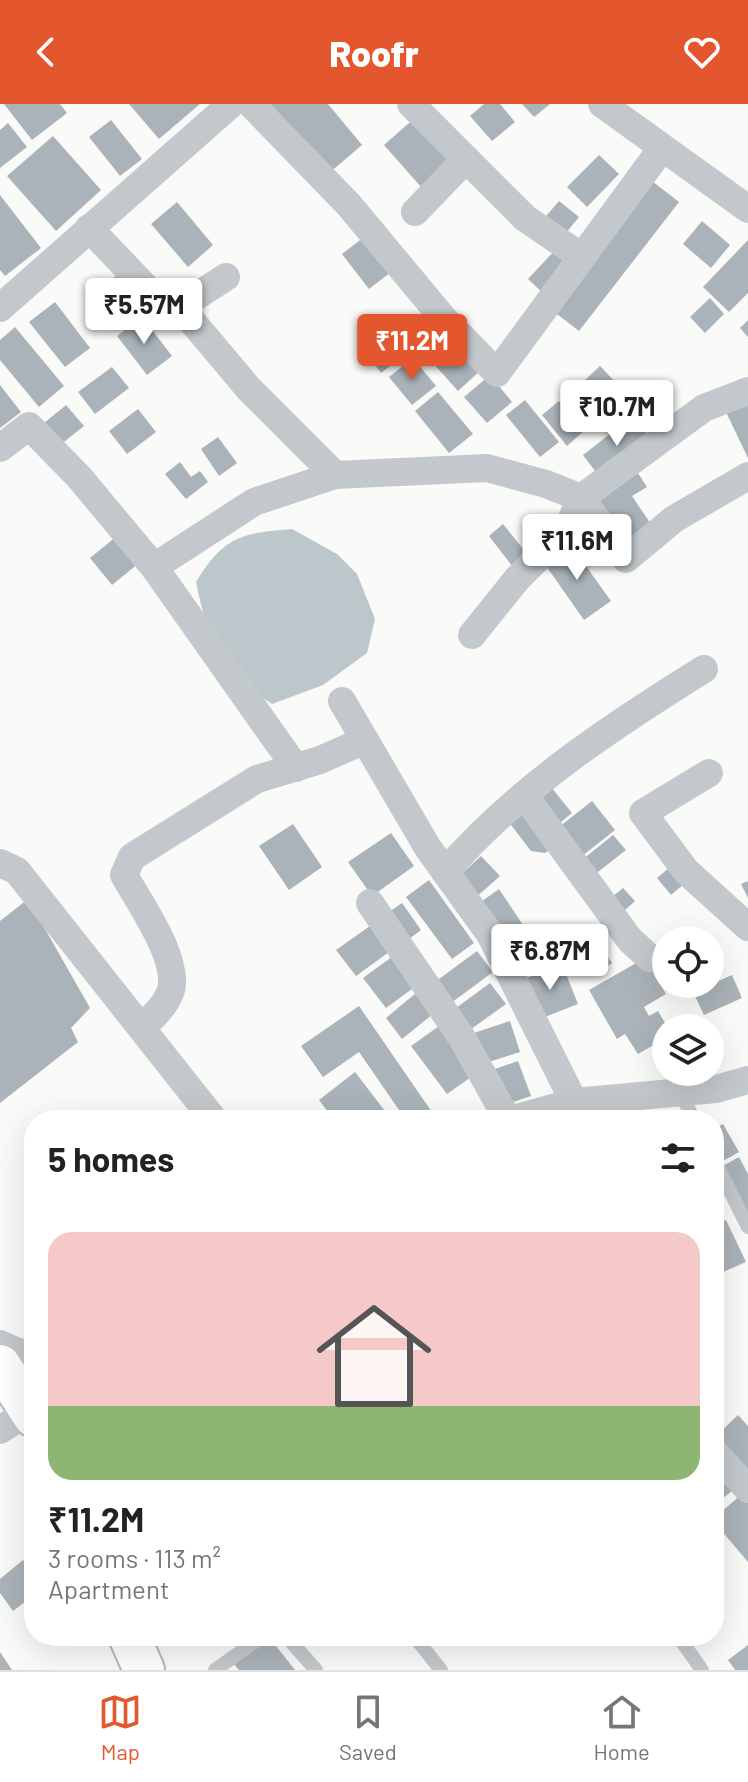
<!DOCTYPE html>
<html lang="en">
<head>
<meta charset="utf-8">
<style>
  :root { --surface:#fff; --page:#f2f2f2; --text:#222; --muted:#767676; --line:#e0e0e0; --accent:#e4572e }
  body { margin:0; font-family:Barlow,sans-serif; background:var(--page); color:var(--text); height:100vh; display:flex; flex-direction:column; font-size:30px; white-space:nowrap }
  * { box-sizing:border-box; margin:0 }
  p { font-size:26px; color:var(--muted) }
  .icon { flex:none; width:44px; height:44px; fill:none; stroke:currentColor; stroke-width:2; stroke-linecap:round; stroke-linejoin:round }
  .map { position:relative; flex:1; overflow:hidden }
  .side { position:absolute; left:24px; top:1006px; width:700px; height:536px; display:flex; flex-direction:column; background:var(--surface); border-radius:32px; box-shadow:0 8px 32px #0002 }
  .side>* { flex:none }
  .buttons { position:absolute; left:652px; top:822px; display:grid; gap:16px }
  .buttons a { display:grid; place-items:center; width:72px; height:72px; border-radius:50%; background:var(--surface); box-shadow:0 8px 32px #0002; font-size:40px }
  .price { position:absolute; translate:-50% -68px; padding:0 18px; border-radius:8px; background:#fff; color:#222; font-size:26px; line-height:52px; filter:drop-shadow(0 2px 4px #0008) }
  .price::after { content:''; position:absolute; left:50%; top:48px; width:24px; height:18px; margin-left:-12px; background:inherit; clip-path:polygon(0 0,100% 0,50% 100%) }
  .price.current { background:var(--accent); color:#fff }
  ul { padding:0; list-style:none }
  li { display:grid; align-content:center; gap:16px; height:424px; padding:0 24px }
  li+li { border-top:2px solid var(--line) }
  li span { display:grid; place-items:center; height:248px; border-radius:24px; color:#555 }
  li>.icon { margin-inline-start:auto }
  span .icon { width:144px; height:144px; fill:#fffc; stroke-width:1 }
  li b { font-size:34px }
  h2 { display:flex; justify-content:space-between; align-items:center; height:96px; padding:0 24px; font-size:34px }
  header { display:flex; justify-content:space-between; align-items:center; height:104px; padding:0 24px; background:var(--accent); color:#fff; font-size:36px; font-weight:800 }
  .dock { display:flex; justify-content:space-around; align-items:center; height:112px; border-top:2px solid var(--line); background:var(--surface); font-size:22px; color:var(--muted) }
  .dock a { display:grid; justify-items:center; gap:4px }
  .dock .current { color:var(--accent) }
  .map>svg:first-child { display:block }
  .water { fill:#bbc7cb }
  .building { fill:#aab3b9 }
  .lines { fill:none; stroke-linecap:round; stroke-linejoin:round }
  .secondary-casing { stroke:#b3babf; stroke-width:44 }
  .service { stroke:#c3c8cc; stroke-width:14 }
  .minor { stroke:#c3c8cc; stroke-width:28 }
  .secondary { stroke:#fff; stroke-width:40 }
</style>
</head>
<body>
<header><svg class="icon" aria-label="back" viewBox="0 0 24 24"><path d="M15 5l-7 7 7 7"/></svg>Roofr<svg class="icon" aria-label="heart" viewBox="0 0 24 24"><path d="M12 20l-8-8c-3-5 5-10 8-4 3-6 11-1 8 4z"/></svg></header>
<div class="map">
<svg width="748" height="1566" viewBox="0 0 748 1566">
  <rect width="100%" height="100%" fill="#fafaf8"/>
  <!-- water -->
  <path class="water" d="M292,425L337,450L357,470L375,515L367,549L323,581L272,600C219,563 209,540 196,478C223,433 241,429 292,425Z"/>
  <!-- building -->
  <g class="building">
    <polygon points="4,0 60,0 67,9 32,36"/>
    <polygon points="129,0 200,0 159,35"/>
    <polygon points="268,0 328,0 362,41 328,70"/>
    <polygon points="484,0 500,0 515,18 492,37 470,12"/>
    <polygon points="522,0 550,0 534,13"/>
    <polygon points="417,12 455,55 422,84 384,41"/>
    <polygon points="111,16 142,55 120,72 89,33"/>
    <polygon points="8,19 27,43 0,64 0,26"/>
    <polygon points="53,32 101,86 56,127 7,72"/>
    <polygon points="599,51 619,70 587,103 567,83"/>
    <polygon points="648,74 679,98 579,227 548,203"/>
    <polygon points="0,91 41,144 5,172 0,166"/>
    <polygon points="559,97 579,113 561,135 541,118"/>
    <polygon points="177,98 213,141 188,163 151,120"/>
    <polygon points="702,117 730,141 711,164 683,140"/>
    <polygon points="368,130 395,165 369,185 342,150"/>
    <polygon points="748,136 748,189 729,208 703,183"/>
    <polygon points="557,144 574,160 545,191 528,175"/>
    <polygon points="116,172 143,203 119,223 93,192"/>
    <polygon points="710,194 724,210 705,229 690,213"/>
    <polygon points="55,198 90,244 65,263 29,218"/>
    <polygon points="426,207 440,224 381,269 368,252"/>
    <polygon points="142,213 172,252 147,271 117,232"/>
    <polygon points="748,216 748,233 740,224"/>
    <polygon points="15,223 64,282 39,303 0,256 0,236"/>
    <polygon points="446,227 481,266 458,287 423,248"/>
    <polygon points="413,254 436,282 412,301 389,273"/>
    <polygon points="600,262 619,282 604,296 585,276"/>
    <polygon points="112,263 129,284 95,310 78,288"/>
    <polygon points="490,271 512,298 487,319 464,293"/>
    <polygon points="0,281 21,308 0,324"/>
    <polygon points="438,288 473,330 449,349 415,307"/>
    <polygon points="748,295 748,354 725,306"/>
    <polygon points="525,296 559,338 540,353 506,311"/>
    <polygon points="559,297 584,327 567,342 542,311"/>
    <polygon points="66,301 84,322 55,345 38,324"/>
    <polygon points="138,305 156,328 127,350 109,327"/>
    <polygon points="633,312 652,336 602,376 583,351"/>
    <polygon points="218,333 237,359 219,372 201,345"/>
    <polygon points="180,358 191,373 200,367 208,378 186,395 165,370"/>
    <polygon points="634,363 647,383 632,392 655,426 631,442 595,390"/>
    <polygon points="552,413 562,426 534,447 524,434"/>
    <polygon points="503,420 528,451 513,463 489,432"/>
    <polygon points="122,428 144,455 112,481 90,454"/>
    <polygon points="570,440 611,497 584,516 544,459"/>
    <polygon points="551,683 572,709 556,722 535,696"/>
    <polygon points="592,697 615,726 577,756 554,727"/>
    <polygon points="526,698 558,740 545,749 531,747 505,713"/>
    <polygon points="293,720 322,763 289,786 259,742"/>
    <polygon points="391,729 414,762 372,792 348,758"/>
    <polygon points="613,731 626,746 594,771 582,756"/>
    <polygon points="481,752 500,772 473,796 455,776"/>
    <polygon points="676,758 690,775 671,791 657,774"/>
    <polygon points="429,776 474,839 452,855 406,793"/>
    <polygon points="748,777 748,794 741,780"/>
    <polygon points="623,784 635,797 624,807 612,793"/>
    <polygon points="499,785 523,821 502,835 478,800"/>
    <polygon points="28,795 90,904 71,924 78,938 0,999 0,817"/>
    <polygon points="402,799 421,826 405,838 385,811"/>
    <polygon points="370,822 389,848 356,872 336,846"/>
    <polygon points="592,826 603,841 590,851 579,835"/>
    <polygon points="477,847 493,868 451,899 435,878"/>
    <polygon points="604,847 612,859 596,870 588,858"/>
    <polygon points="393,852 416,882 386,904 363,874"/>
    <polygon points="645,854 666,890 644,903 649,912 658,907 668,924 666,934 638,950 625,930 617,935 589,886"/>
    <polygon points="562,860 578,900 537,916 522,876"/>
    <polygon points="732,871 742,894 704,911 693,888"/>
    <polygon points="490,879 506,900 467,928 452,907"/>
    <polygon points="416,889 433,910 402,935 386,914"/>
    <polygon points="359,902 436,1014 433,1016 406,1016 359,948 323,973 301,942"/>
    <polygon points="510,917 520,948 482,960 471,930"/>
    <polygon points="442,920 478,968 447,990 411,942"/>
    <polygon points="518,957 531,992 501,1002 489,967"/>
    <polygon points="355,968 392,1016 334,1016 319,996"/>
    <polygon points="723,1020 739,1048 721,1058 714,1045 714,1025"/>
    <polygon points="739,1053 748,1070 748,1110 721,1063"/>
    <polygon points="726,1116 746,1158 714,1172 714,1121"/>
    <polygon points="714,1232 723,1245 714,1251"/>
    <polygon points="738,1311 748,1322 748,1376 714,1339 714,1334"/>
    <polygon points="714,1362 734,1385 714,1402"/>
    <polygon points="742,1390 748,1397 748,1458 714,1418 714,1414"/>
    <polygon points="23,1456 34,1470 34,1491 13,1507 0,1489 0,1475"/>
    <polygon points="269,1533 295,1566 239,1566 234,1560"/>
    <polygon points="748,1541 748,1566 735,1566 728,1556"/>
    <polygon points="0,1548 12,1566 0,1566"/>
  </g>
  <g class="lines">
    <!-- secondary casing -->
    <g class="secondary-casing">
      <g id="secondary">
        <polyline points="0,1261 34,1313"/>
        <polyline points="129,1532 144,1566"/>
      </g>
    </g>
    <!-- service -->
    <g class="service">
      <polyline points="680,988 694,1016"/>
      <polyline points="714,1055 748,1123"/>
      <polyline points="286,1532 316,1566"/>
      <polyline points="414,1532 441,1566"/>
      <polyline points="678,1532 702,1566"/>
      <polyline points="215,1566 263,1532"/>
    </g>
    <!-- minor -->
    <g class="minor">
      <polyline points="251,0 349,101 443,214 497,269 662,44"/>
      <polyline points="411,0 525,114 582,153"/>
      <polyline points="602,0 748,105"/>
      <polyline points="415,108 466,55"/>
      <polyline points="89,124 170,209 226,173"/>
      <polyline points="180,203 249,285 335,371"/>
      <polyline points="0,204 231,0"/>
      <polyline points="0,344 29,322 79,373 154,463 254,398 335,371 487,364 546,380 581,394 626,455 674,415 748,372"/>
      <polyline points="154,463 296,664"/>
      <polyline points="472,531 517,475 568,424 581,394 704,304 748,287"/>
      <polyline points="342,597 428,744 490,830 574,998"/>
      <polyline points="709,669 643,709 686,767 748,823"/>
      <polyline points="524,691 630,836 650,854"/>
      <polyline points="0,759 17,767 214,1016"/>
      <path d="M445,768C518,684 611,623 704,565"/>
      <polyline points="370,799 462,934 508,1016"/>
      <path d="M143,922C153,913 164,903 170,889C182,858 139,798 124,771L132,753L257,675L320,656L363,637"/>
      <polyline points="510,1016 574,998 716,985 748,976"/>
      <polyline points="0,1240 18,1248 34,1250"/>
      <polyline points="0,1326 31,1306"/>
      <polyline points="714,1348 748,1385"/>
    </g>
    <!-- secondary -->
    <use href="#secondary" class="secondary"/>
  </g>
</svg>
<div class="buttons">
<a><svg class="icon" aria-label="locate" viewBox="0 0 24 24"><circle cx="12" cy="12" r="6"/><path d="M12 2v4M12 18v4M2 12h4M18 12h4"/></svg></a>
<a><svg class="icon" aria-label="layers" viewBox="0 0 24 24"><path d="M12 4l9 5-9 5-9-5zM3 14l9 5 9-5"/></svg></a>
</div>
<b class="price" style="left:144px;top:242px">₹5.57M</b>
<b class="price current" style="left:412px;top:278px">₹11.2M</b>
<b class="price" style="left:617px;top:344px">₹10.7M</b>
<b class="price" style="left:577px;top:478px">₹11.6M</b>
<b class="price" style="left:550px;top:888px">₹6.87M</b>
<section class="side">
<h2>5 homes<svg class="icon" aria-label="filters" viewBox="0 0 24 24"><path d="M4 7h16M4 17h16"/><circle cx="9" cy="7" r="2"/><circle cx="15" cy="17" r="2"/></svg></h2>
<ul>
<li><span style="background:linear-gradient(#f6c9c9 70%,#8fb573 0)"><svg class="icon" aria-label="home" viewBox="0 0 24 24"><path d="M3 11l9-7 9 7M6 9v11h12V9"/></svg></span><div><b>₹11.2M</b><p>3 rooms · 113 m²</p><p>Apartment</p></div></li>
</ul>
</section>
</div>
<nav class="dock">
<a class="current"><svg class="icon" aria-label="map" viewBox="0 0 24 24"><path d="M3 6l6-2 6 2 6-2v14l-6 2-6-2-6 2zM9 4v14M15 6v14"/></svg>Map</a>
<a><svg class="icon" aria-label="saved" viewBox="0 0 24 24"><path d="M7 4h10v16l-5-4-5 4z"/></svg>Saved</a>
<a><svg class="icon" aria-label="home" viewBox="0 0 24 24"><path d="M3 11l9-7 9 7M6 9v11h12V9"/></svg>Home</a>
</nav>
</body>
</html>
